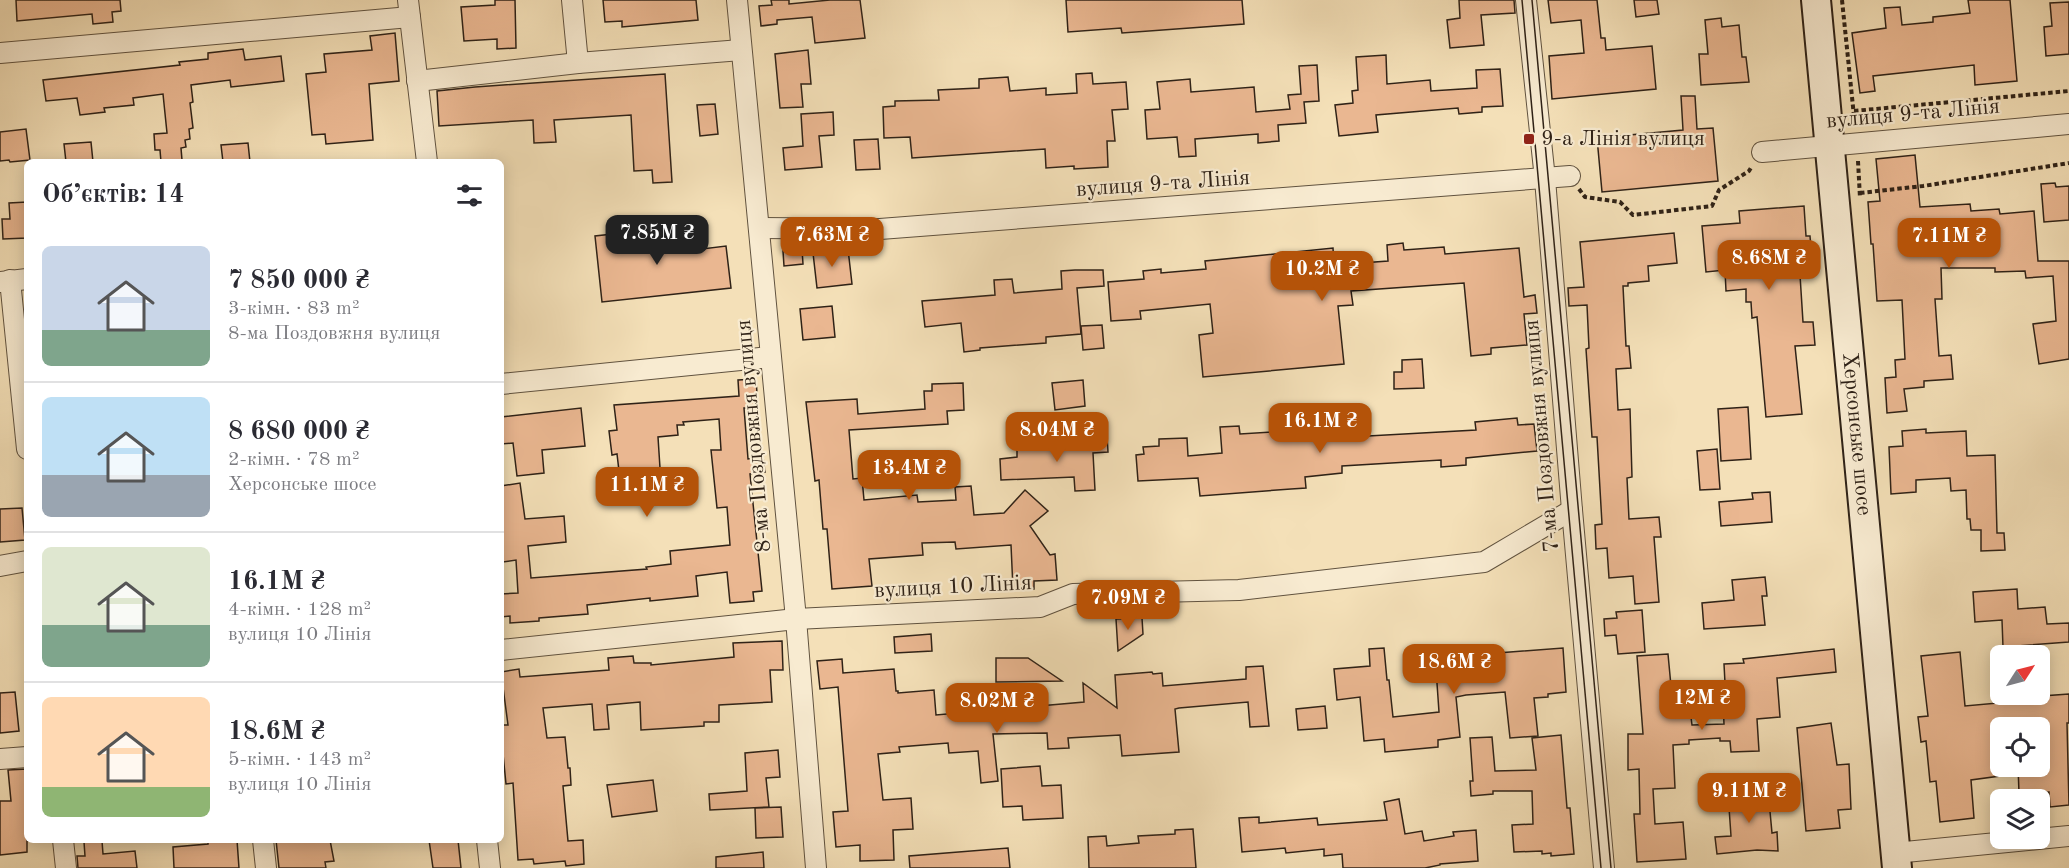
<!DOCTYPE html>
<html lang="uk">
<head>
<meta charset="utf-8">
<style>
  :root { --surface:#fff; --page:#f7f7f7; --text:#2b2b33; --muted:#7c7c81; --line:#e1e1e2; --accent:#b45309 }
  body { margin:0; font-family:"Old Standard TT",serif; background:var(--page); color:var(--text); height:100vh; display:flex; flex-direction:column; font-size:22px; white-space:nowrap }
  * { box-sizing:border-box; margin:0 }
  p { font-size:20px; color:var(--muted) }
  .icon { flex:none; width:33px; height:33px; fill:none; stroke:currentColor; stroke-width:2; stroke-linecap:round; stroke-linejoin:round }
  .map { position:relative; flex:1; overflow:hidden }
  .side { position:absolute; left:24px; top:159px; width:480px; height:684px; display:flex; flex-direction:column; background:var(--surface); border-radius:9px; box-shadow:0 3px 15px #0003 }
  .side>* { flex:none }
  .needle { width:39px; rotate:54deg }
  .fabs { position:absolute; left:1990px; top:645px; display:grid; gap:12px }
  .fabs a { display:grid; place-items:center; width:60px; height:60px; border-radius:9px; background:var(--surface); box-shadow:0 3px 15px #0003; font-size:30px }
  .price { position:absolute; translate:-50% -51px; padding:0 14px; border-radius:12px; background:var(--accent); color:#fff; font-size:20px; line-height:39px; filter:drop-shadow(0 2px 3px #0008) }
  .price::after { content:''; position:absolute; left:50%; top:36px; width:18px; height:14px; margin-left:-9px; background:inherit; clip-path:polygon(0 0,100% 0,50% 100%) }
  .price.active { background:#222; color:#fff }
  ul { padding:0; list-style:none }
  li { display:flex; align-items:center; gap:18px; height:150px; padding:0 18px }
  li+li { border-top:2px solid var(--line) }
  li span { display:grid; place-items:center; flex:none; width:168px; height:120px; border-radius:9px; color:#555 }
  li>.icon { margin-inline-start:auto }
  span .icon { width:72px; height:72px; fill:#fffc; stroke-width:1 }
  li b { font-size:26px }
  h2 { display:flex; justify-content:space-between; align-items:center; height:72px; padding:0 18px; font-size:26px }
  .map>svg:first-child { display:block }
  .building { fill:#eab791; stroke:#2f2217; stroke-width:1.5 }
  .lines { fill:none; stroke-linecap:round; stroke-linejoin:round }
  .street-casing { stroke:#60523f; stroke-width:22 }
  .secondary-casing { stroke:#2f2217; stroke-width:32 }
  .path { stroke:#2f2217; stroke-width:4; stroke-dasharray:4.5 3; stroke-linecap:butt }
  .street { stroke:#f8ebd1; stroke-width:20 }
  .secondary { stroke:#f8ebd1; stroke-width:28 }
  .tram { stroke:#2f2217; stroke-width:1.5 }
  .poi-dot { fill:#8f2418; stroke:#f8ebd1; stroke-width:2 }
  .labels { text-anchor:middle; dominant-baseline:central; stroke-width:4.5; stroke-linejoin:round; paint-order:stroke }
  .street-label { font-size:22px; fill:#2f2217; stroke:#f8ebd1 }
  .poi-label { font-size:22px; fill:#2f2217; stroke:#f8ebd1; text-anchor:start }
</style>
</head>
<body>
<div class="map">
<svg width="2069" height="868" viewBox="0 0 2069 868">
  <rect width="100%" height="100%" fill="#f4e0b8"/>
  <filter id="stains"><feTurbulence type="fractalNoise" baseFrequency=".00333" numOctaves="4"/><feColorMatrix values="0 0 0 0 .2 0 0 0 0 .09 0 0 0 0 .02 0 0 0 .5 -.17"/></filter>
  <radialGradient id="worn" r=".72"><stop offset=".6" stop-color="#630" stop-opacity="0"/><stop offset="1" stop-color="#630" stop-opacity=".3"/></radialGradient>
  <!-- building -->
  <g class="building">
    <polygon points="16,0 120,0 121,11 112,12 113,22 93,24 92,14 17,21"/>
    <polygon points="495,0 515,0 516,48 497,49 497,39 464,41 461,7 495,5"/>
    <polygon points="603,0 696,0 698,20 622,27 622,21 605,22"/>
    <polygon points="771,0 789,0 789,4 830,0 860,0 865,38 815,43 812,17 777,20 777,24 761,26 759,6 772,5"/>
    <polygon points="1066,0 1242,0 1244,24 1122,33 1121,28 1068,32"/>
    <polygon points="1459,0 1514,0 1515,13 1481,15 1484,45 1450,48 1447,20 1460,18"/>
    <polygon points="1548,0 1597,0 1601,38 1605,38 1606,50 1652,46 1656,89 1552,99 1549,56 1584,53 1581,20 1551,23"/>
    <polygon points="1634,0 1657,0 1659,14 1636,17"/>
    <polygon points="1968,0 2010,0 2017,81 1975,85 1974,65 1873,76 1875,91 1860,93 1852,33 1886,28 1884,8 1900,7 1902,25 1933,22 1933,17 1970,13"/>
    <polygon points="2069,2 2069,54 2046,56 2044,27 2052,26 2050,3"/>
    <polygon points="1721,18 1722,27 1739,25 1742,57 1746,57 1749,82 1701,85 1699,54 1708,54 1705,20"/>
    <polygon points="395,33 399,81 369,84 373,140 326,144 325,134 312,135 306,74 326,72 324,54 372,50 370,36"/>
    <polygon points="243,49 245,60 281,56 284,81 231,87 230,80 191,85 193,102 190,103 193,128 189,129 190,139 185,140 186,147 181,148 182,160 161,162 160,150 155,150 154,134 167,133 163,94 133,98 134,105 104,108 105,112 80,115 77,98 46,101 43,80 180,65 179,62 208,59 208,53"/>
    <polygon points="808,50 811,84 801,84 803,107 780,108 775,54"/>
    <polygon points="1386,55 1387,84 1430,80 1431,91 1477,88 1476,70 1500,69 1503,106 1482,107 1482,112 1459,114 1458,108 1376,115 1378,132 1339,136 1335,105 1353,103 1352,91 1358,90 1356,57"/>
    <polygon points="1317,65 1319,101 1304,102 1306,123 1278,125 1279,141 1258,143 1258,134 1195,139 1196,156 1179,157 1177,137 1147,139 1145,110 1160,109 1157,82 1190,79 1191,92 1254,87 1256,112 1290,109 1288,95 1301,94 1299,66"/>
    <polygon points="1092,73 1093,84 1126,82 1128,109 1112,110 1115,141 1107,141 1108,167 1074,169 1074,166 1046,168 1045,149 912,158 910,137 884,138 883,107 895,106 895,101 939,100 938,90 979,88 979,79 1008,77 1010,91 1046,88 1046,95 1077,93 1076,74"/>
    <polygon points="665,74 672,182 653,183 652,170 634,171 631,115 554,120 556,142 534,143 533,120 439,126 437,91 475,87"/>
    <polygon points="1681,96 1695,96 1697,129 1713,128 1718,181 1602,192 1597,138 1683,130"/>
    <polygon points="715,104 718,134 700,136 697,105"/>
    <polygon points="833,112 834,135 819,136 822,167 785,170 783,148 803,146 801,114"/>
    <polygon points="26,129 30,160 10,162 9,160 0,161 0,132"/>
    <polygon points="878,139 880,169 856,170 854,140"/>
    <polygon points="91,142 93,162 66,162 64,144"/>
    <polygon points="248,143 250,162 223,162 221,145"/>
    <polygon points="1915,155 1920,207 1970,204 1971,211 1999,209 2000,214 2034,211 2038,261 2069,261 2069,359 2039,364 2033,324 2056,321 2053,276 2026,278 2025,271 1995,272 1995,268 1941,268 1942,299 1935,299 1939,356 1951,355 1953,379 1924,381 1924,387 1904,389 1907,411 1887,413 1885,378 1896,377 1895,360 1905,359 1902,300 1877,301 1873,244 1871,244 1868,202 1880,201 1876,159"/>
    <polygon points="2055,183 2056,187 2069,186 2069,220 2044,222 2041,184"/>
    <polygon points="27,202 27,238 3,239 2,219 10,219 9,203"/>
    <polygon points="1804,206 1806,236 1810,236 1813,274 1800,275 1803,322 1813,322 1815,345 1795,346 1802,414 1766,417 1757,317 1752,318 1751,302 1746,302 1746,289 1726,291 1725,270 1706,272 1702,226 1740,223 1739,211"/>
    <polygon points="649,230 650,235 684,232 686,251 726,246 731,288 602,302 595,236"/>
    <polygon points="1674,233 1677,263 1648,266 1649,281 1628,283 1628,286 1623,286 1626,346 1629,346 1631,368 1616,369 1618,410 1630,409 1632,477 1627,478 1629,519 1659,517 1661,537 1654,537 1659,602 1635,604 1633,576 1609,578 1607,548 1596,549 1595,525 1602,524 1597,437 1592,437 1586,349 1589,348 1587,305 1569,306 1568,288 1584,287 1580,242"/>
    <polygon points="1403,243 1404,250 1444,247 1445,254 1519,248 1524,297 1535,295 1537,313 1524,314 1527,345 1491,348 1491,354 1471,356 1464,283 1351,291 1353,305 1338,306 1344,364 1203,377 1199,335 1213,333 1210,304 1140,311 1141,319 1111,321 1108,282 1144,279 1143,271 1161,269 1161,273 1206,269 1205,261 1333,248 1334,265 1388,261 1387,245"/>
    <polygon points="802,249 803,264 784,266 783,251"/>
    <polygon points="848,249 852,284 817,288 813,253"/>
    <polygon points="1075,270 1103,270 1104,286 1077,288 1081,334 1046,337 1046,343 980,348 980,350 964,352 961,323 925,327 922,301 995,295 994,280 1012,279 1014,293 1062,289 1061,271"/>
    <polygon points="832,306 835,337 803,340 800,309"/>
    <polygon points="1102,325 1104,348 1083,350 1081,326"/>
    <polygon points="1422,359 1424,388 1394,389 1394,372 1402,372 1402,360"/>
    <polygon points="756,379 758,408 744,408 748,459 763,457 765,472 750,474 762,591 753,592 754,601 730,603 727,572 696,576 698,596 650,601 650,598 587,605 588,614 539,618 539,621 510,623 510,616 501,617 501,594 518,593 516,560 503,562 501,556 501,486 520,483 525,519 564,516 566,542 528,546 531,578 647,569 646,567 671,564 670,551 730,545 727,507 717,508 711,450 721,450 719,419 683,422 684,425 677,425 678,435 658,437 660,468 619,471 617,454 612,455 609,431 617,430 614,405 739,396 738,380"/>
    <polygon points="1083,380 1085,406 1055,410 1052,383"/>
    <polygon points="963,383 964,410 947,411 948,424 849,430 853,479 862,478 864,500 917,495 918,502 956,500 955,487 971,486 974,515 1004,513 1025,490 1048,511 1030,526 1050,555 1055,554 1057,580 1034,581 1034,589 1013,589 1011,545 956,549 955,542 922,543 923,555 869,559 872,586 832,589 827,529 823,529 819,480 815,481 806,402 857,399 858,414 925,409 924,391 932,391 932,384"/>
    <polygon points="1748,407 1751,459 1721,461 1718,409"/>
    <polygon points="581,408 585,446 542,450 544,473 517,476 513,443 501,444 501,417"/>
    <polygon points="1517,418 1518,425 1534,424 1537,451 1466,458 1466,465 1441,467 1441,460 1342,466 1342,473 1305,477 1306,488 1291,489 1200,496 1198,478 1138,481 1136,455 1144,454 1143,447 1159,446 1159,439 1187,438 1188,456 1222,453 1220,427 1239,426 1240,434 1286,431 1286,425 1301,424 1301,427 1348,422 1350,437 1476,430 1475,422"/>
    <polygon points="1926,429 1926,433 1966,431 1967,456 1995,455 1997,533 2004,533 2005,550 1981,551 1981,530 1971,530 1970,519 1967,519 1966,490 1951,491 1950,478 1916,480 1916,492 1891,494 1889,447 1903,446 1902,431"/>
    <polygon points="1107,436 1108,452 1093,453 1095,490 1075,491 1074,477 1001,480 1000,459 1017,457 1017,448 1082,444 1082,438"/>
    <polygon points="1717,449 1720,489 1700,490 1697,451"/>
    <polygon points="1770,492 1772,522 1721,526 1719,502 1753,499 1752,493"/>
    <polygon points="22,508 25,540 0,542 0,509"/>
    <polygon points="1765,577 1767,596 1762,596 1765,625 1704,629 1702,603 1734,600 1732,580"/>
    <polygon points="2017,589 2018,609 2045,607 2047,624 2069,623 2069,642 2003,647 2002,620 1975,622 1973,592"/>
    <polygon points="1642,610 1645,652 1618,654 1616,635 1605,636 1604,619 1617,618 1616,612"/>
    <polygon points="1142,618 1143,634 1118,651 1116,619"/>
    <polygon points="931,634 932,651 895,653 894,637"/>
    <polygon points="782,641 783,670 770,670 772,702 719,705 719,722 704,722 704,726 641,730 640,702 607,705 609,729 594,730 592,704 543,708 547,738 565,737 568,768 570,768 571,785 563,786 568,841 583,840 584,864 566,866 565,861 534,864 533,859 518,860 513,783 506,784 501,734 501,725 508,725 501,672 519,669 520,677 609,670 608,658 633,656 634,663 651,663 651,665 734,657 733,643"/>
    <polygon points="1384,648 1387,680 1389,680 1393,717 1439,712 1436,669 1461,667 1460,657 1485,655 1485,654 1563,648 1566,692 1548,694 1548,697 1534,698 1538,736 1510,738 1505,692 1466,695 1456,697 1460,737 1438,740 1438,747 1385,752 1384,739 1364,741 1360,697 1337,700 1334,669 1370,666 1369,649"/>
    <polygon points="1834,649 1836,672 1777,678 1780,717 1757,719 1759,751 1731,752 1730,741 1720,741 1720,738 1689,740 1689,744 1673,745 1675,788 1653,789 1655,824 1683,822 1686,859 1637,862 1634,814 1640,814 1639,769 1628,770 1628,734 1643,734 1637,656 1668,654 1674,718 1691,717 1692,725 1724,724 1723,702 1726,702 1724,664 1744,663 1743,659"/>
    <polygon points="1960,652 1965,706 2043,699 2042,696 2069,694 2069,723 2067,723 2069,805 2050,807 2049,792 2019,793 2018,766 2044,766 2042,728 2001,728 2001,733 1994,734 2000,776 1971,780 1974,818 1940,822 1936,781 1930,782 1926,741 1921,742 1918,717 1928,716 1921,656"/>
    <polygon points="996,658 1028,658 1062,681 996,682"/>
    <polygon points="842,659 843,673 894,669 896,691 898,691 898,693 934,690 936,715 1084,702 1083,683 1117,708 1115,675 1152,672 1153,674 1162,673 1163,686 1246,679 1246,667 1263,666 1269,726 1250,727 1248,702 1179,708 1175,709 1179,752 1122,756 1120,735 1068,738 1069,748 1048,749 1047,733 993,734 998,781 981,783 978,751 949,753 948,743 899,747 900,752 878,754 883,800 911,798 913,829 893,830 894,860 860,861 860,845 836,847 833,812 848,811 838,687 820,689 817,661"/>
    <polygon points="15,692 19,731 0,733 0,693"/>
    <polygon points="1325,706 1327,728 1298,730 1296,709"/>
    <polygon points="1831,723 1837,765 1849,764 1851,809 1838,810 1840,828 1806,831 1797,728"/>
    <polygon points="1561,735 1567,808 1570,808 1574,854 1551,856 1551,853 1542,854 1542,851 1514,852 1512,825 1533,824 1532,791 1493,791 1493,794 1471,796 1470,781 1473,781 1470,738 1492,737 1495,771 1536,770 1532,738"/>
    <polygon points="778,750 780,777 766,778 769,807 710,810 709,794 747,791 745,753"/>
    <polygon points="1040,766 1042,786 1061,785 1063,818 1023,820 1022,806 1003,807 1001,769"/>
    <polygon points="27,769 27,852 0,855 0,801 11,801 8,770"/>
    <polygon points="1727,779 1728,800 1712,801 1710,780"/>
    <polygon points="653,780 657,811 612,817 607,785"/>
    <polygon points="1768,790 1772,833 1777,832 1778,851 1757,850 1717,854 1715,837 1731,836 1728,793"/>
    <polygon points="1399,799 1405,834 1422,831 1424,841 1454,836 1453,832 1476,830 1478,861 1440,864 1440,865 1425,868 1343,868 1342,854 1324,856 1324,849 1286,853 1285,848 1242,852 1239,818 1259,817 1259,823 1317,818 1318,825 1387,820 1384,802"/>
    <polygon points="781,807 783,837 756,838 755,808"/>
    <polygon points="1193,829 1196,868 1089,868 1088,837 1106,836 1107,846 1139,843 1138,836 1175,834 1175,830"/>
    <polygon points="208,840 237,840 239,868 174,868 173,847 208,844"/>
    <polygon points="276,840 330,840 334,861 325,862 326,868 279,868"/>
    <polygon points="429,840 458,840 461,868 433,868"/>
    <polygon points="102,841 103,854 135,851 137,868 78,868 77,856 85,856 84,842"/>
    <polygon points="1008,848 1010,868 910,868 909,856"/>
    <polygon points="763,852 764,868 716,868 716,857"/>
  </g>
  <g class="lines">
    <!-- street casing -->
    <g class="street-casing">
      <g id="street">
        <polyline points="408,0 427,162"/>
        <polyline points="572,0 578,63"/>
        <polyline points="737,0 796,619 816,868"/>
        <polyline points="1526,0 1545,179 1572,510 1604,868"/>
        <polyline points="0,53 410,17"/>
        <polyline points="417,81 578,63 741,50"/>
        <polyline points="1762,152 2069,124"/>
        <polyline points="759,228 880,229 1570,176"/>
        <polyline points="10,280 27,449"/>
        <polyline points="0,282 27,279"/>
        <polyline points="501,384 770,357"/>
        <polyline points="0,566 27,561"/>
        <polyline points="501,650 796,619 1040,607 1073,594 1239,590 1484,562 1572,510"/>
        <polyline points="0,759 27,757"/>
        <polyline points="63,840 66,868"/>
        <polyline points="263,840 266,868"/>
        <polyline points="487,840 490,868"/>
        <polyline points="1895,853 2069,836"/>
      </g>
    </g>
    <!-- secondary casing -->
    <g class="secondary-casing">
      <g id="secondary">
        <path id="s1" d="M1816,0L1897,868"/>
      </g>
    </g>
    <!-- path -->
    <g class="path">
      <polyline points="1842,0 1855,126"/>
      <polyline points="1854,111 2069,91"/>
      <polyline points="1858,161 1860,198"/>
      <polyline points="1579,189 1585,197 1620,202 1633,215 1712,206 1719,190 1749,171 1752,166"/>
      <polyline points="1860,193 1923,186 2069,163"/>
    </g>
    <!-- street -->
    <use href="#street" class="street"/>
    <!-- secondary -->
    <use href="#secondary" class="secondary"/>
    <!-- tram -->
    <g class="tram">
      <polyline points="1522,0 1601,868"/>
      <polyline points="1532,0 1611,868"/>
    </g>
  </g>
  <!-- markers -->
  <rect class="poi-dot" x="1523" y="133" width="12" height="12" rx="3"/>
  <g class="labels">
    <!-- street labels -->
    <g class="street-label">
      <text transform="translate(1913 114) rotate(-5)">вулиця 9-та Лінія</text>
      <text transform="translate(1163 184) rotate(-4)">вулиця 9-та Лінія</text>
      <text stroke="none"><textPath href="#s1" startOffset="436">Херсонське шосе</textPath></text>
      <text transform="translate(754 436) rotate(-95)">8-ма Поздовжня вулиця</text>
      <text transform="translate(1542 436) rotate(-95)">7-ма Поздовжня вулиця</text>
      <text transform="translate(953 587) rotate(-3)">вулиця 10 Лінія</text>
    </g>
    <!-- poi labels -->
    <g class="poi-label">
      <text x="1541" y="139">9-а Лінія вулиця</text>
    </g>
  </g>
  <rect width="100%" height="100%" filter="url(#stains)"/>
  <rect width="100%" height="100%" fill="url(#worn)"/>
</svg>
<div class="fabs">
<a><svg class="needle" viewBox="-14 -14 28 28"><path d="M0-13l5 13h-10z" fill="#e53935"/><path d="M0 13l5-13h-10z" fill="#7c7c81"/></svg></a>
<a><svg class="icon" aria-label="locate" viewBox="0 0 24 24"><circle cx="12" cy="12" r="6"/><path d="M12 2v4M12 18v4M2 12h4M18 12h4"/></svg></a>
<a><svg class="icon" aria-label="layers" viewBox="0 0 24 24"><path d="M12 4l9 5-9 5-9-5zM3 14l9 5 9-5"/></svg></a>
</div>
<b class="price active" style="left:657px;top:266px">7.85M ₴</b>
<b class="price" style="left:832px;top:268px">7.63M ₴</b>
<b class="price" style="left:1949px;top:269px">7.11M ₴</b>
<b class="price" style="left:1769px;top:291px">8.68M ₴</b>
<b class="price" style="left:1322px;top:302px">10.2M ₴</b>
<b class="price" style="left:1320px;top:454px">16.1M ₴</b>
<b class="price" style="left:1057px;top:463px">8.04M ₴</b>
<b class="price" style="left:909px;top:501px">13.4M ₴</b>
<b class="price" style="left:647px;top:518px">11.1M ₴</b>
<b class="price" style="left:1128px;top:631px">7.09M ₴</b>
<b class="price" style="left:1454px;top:695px">18.6M ₴</b>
<b class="price" style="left:1702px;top:731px">12M ₴</b>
<b class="price" style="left:997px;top:734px">8.02M ₴</b>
<b class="price" style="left:1749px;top:824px">9.11M ₴</b>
<section class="side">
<h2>Об’єктів: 14<svg class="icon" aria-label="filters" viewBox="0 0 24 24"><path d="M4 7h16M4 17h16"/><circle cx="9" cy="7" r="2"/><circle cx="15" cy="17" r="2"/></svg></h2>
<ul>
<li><span style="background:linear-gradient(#c9d6e8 70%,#7fa58c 0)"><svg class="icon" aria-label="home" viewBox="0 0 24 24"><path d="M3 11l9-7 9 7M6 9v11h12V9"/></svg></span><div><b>7 850 000 ₴</b><p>3-кімн. · 83 m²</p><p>8-ма Поздовжня вулиця</p></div></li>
<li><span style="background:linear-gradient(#bfe0f5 65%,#9aa5b1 0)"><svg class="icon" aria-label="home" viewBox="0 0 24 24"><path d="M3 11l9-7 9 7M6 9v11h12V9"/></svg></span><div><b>8 680 000 ₴</b><p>2-кімн. · 78 m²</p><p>Херсонське шосе</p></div></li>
<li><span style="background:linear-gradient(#dfe7d0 65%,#7fa58c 0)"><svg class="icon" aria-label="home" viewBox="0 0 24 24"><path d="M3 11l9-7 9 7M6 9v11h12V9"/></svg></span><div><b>16.1M ₴</b><p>4-кімн. · 128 m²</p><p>вулиця 10 Лінія</p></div></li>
<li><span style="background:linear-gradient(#ffd9b3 75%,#8fb573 0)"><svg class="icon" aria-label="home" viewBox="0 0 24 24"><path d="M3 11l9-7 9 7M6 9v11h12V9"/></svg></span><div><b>18.6M ₴</b><p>5-кімн. · 143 m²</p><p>вулиця 10 Лінія</p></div></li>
</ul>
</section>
</div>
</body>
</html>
